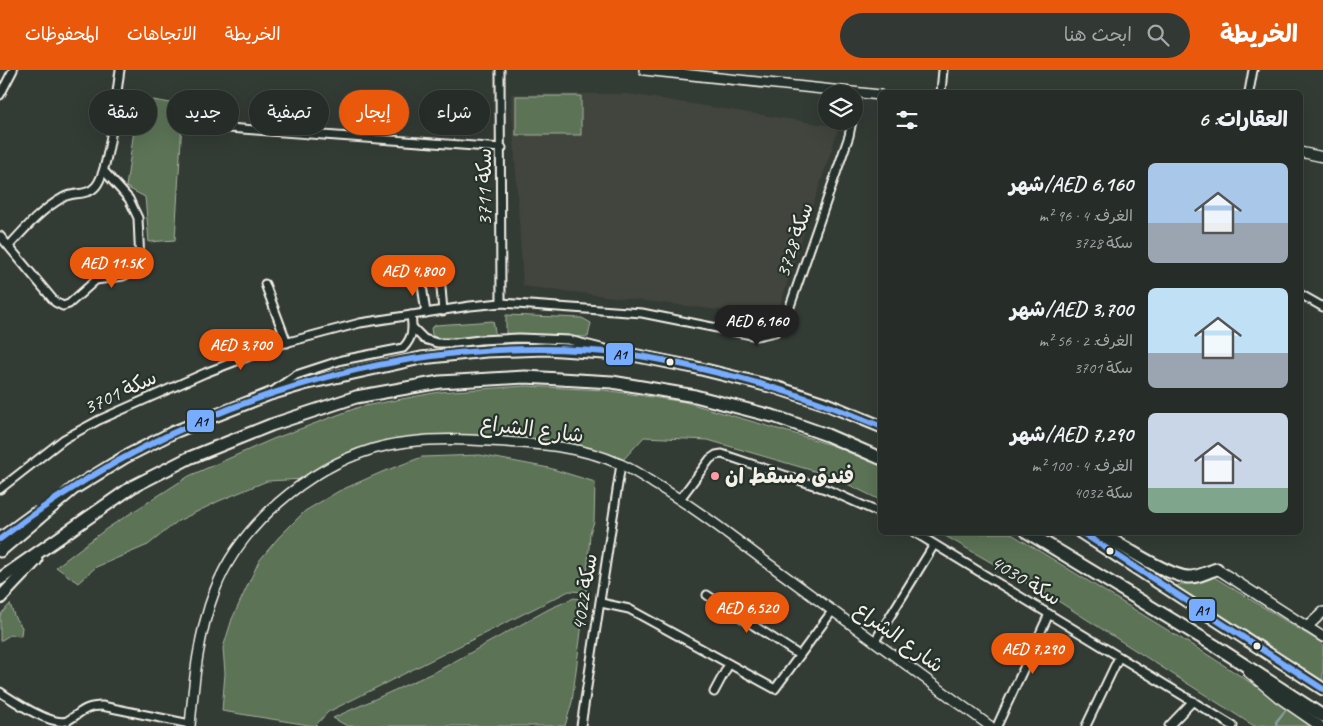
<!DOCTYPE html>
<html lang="ar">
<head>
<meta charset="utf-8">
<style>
  :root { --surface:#262c28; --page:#323834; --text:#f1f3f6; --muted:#a4a7a8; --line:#424845; --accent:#ea580c }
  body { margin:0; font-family:Caveat,"Playpen Sans Arabic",sans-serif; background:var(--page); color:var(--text); direction:rtl; height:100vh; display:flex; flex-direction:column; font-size:19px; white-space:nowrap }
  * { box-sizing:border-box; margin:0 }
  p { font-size:16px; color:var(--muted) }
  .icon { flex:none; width:28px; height:28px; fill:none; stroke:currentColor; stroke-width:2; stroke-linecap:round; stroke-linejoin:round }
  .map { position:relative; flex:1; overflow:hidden; direction:ltr }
  .side { position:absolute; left:878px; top:20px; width:425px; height:445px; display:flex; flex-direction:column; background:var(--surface); border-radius:8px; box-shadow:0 5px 20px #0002,0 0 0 1px var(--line); direction:rtl }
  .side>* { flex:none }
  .banner { position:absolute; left:15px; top:20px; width:475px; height:45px; direction:rtl; display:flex; gap:10px }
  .tools { position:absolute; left:818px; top:15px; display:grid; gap:10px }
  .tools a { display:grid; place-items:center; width:45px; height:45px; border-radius:50%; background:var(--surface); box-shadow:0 5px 20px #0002,0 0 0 1px var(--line); font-size:25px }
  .price { position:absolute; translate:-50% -42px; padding:0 11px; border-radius:18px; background:var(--accent); color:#fff; font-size:16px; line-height:32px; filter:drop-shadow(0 1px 2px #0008) }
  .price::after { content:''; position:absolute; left:50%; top:30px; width:15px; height:11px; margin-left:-8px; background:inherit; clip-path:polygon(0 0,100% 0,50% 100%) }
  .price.active { background:#222; color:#fff }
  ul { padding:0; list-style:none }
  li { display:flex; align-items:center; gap:15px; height:125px; padding:0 15px }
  li span { display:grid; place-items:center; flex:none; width:140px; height:100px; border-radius:8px; color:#555 }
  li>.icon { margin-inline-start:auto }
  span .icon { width:60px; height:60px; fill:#fffc; stroke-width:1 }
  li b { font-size:21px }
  h2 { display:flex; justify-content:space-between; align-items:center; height:60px; padding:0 15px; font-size:21px }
  .chip { padding:0 18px; border-radius:22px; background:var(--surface); box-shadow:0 5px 20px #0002,0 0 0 1px var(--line); font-size:18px; line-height:45px }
  .chip.active { background:var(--accent); color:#fff }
  header { display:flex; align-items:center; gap:30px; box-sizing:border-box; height:70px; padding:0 25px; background:var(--accent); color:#fff }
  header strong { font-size:24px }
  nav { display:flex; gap:28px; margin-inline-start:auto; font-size:18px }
  .search { width:350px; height:45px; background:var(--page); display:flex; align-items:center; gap:12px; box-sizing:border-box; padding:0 18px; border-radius:28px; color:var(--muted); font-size:19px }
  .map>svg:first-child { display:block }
  .built { fill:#42443e }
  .green { fill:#5b7357; stroke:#a8b2a0 }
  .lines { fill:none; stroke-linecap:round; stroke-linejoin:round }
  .stream { stroke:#8ca09e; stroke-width:2.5 }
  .minor-casing { stroke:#f4f1e8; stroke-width:11 }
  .tertiary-casing { stroke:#f4f1e8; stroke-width:12 }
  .trunk-casing { stroke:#f4f1e8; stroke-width:15 }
  .minor { stroke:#26332d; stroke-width:7 }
  .tertiary { stroke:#26332d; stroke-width:9 }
  .trunk { stroke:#26332d; stroke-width:11 }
  .bus-1-casing { stroke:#26332d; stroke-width:10 }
  .bus-1 { stroke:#78acff; stroke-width:6 }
  .bus-dot { fill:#f4f1e8; stroke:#26332d; stroke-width:2 }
  .poi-dot { fill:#ff9aa2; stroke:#26332d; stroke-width:2 }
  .labels { text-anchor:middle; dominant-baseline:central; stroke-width:4.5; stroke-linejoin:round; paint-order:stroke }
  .street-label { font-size:21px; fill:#f4f1e8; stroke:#26332d }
  .poi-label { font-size:21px; font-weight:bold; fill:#f4f1e8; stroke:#26332d; text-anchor:start }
  .line-badge { stroke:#26332d; stroke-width:2 }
  .pale-badge-label { font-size:14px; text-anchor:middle; font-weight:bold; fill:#111 }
</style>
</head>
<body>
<header>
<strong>الخريطة</strong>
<div class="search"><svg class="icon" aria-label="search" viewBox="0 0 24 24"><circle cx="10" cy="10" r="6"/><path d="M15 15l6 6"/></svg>ابحث هنا</div>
<nav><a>الخريطة</a><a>الاتجاهات</a><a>المحفوظات</a></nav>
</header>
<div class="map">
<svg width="1323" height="656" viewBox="0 0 1323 656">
  <rect width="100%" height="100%" fill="#333b35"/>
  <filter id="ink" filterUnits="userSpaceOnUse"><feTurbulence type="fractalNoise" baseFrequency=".02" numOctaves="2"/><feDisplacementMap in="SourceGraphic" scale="10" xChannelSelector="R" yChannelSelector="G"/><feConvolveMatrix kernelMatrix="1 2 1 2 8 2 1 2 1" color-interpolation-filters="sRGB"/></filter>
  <g filter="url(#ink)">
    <!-- built -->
    <polygon class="built" points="511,24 629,24 839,57 776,247 523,216"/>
    <!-- green -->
    <g class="green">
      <rect x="516" y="26" width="65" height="39"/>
      <polygon points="153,30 183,35 175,170 149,172 145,127 126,117 135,53"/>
      <polygon points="506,245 582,248 591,253 588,267 506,265"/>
      <polygon points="493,251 496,267 440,270 432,265 431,258 436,255"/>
      <polygon points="525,316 604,320 685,332 809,368 852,382 880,395 880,430 831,406 708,370 644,367 622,391 595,381 402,370 306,409 267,411 219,431 178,451 148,475 96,497 78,513 56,497 106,459 189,406 273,369 359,337 439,322"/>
      <polygon points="480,385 549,398 595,412 594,452 590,463 586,522 569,521 328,642 315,656 222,641 225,603 223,578 232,549 259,491 278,468 305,441 339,421 382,402 422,387"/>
      <polygon points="940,463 1010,463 1208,585 1276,629 1314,656 1267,656 1265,655 1254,656 1058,531"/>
      <polygon points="1214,507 1323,574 1323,611 1175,516"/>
      <polygon points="574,528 585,530 572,632 565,656 347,656 333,648 439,600 549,539"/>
      <polygon points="10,534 15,548 22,557 21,566 10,565 0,571 0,545"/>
    </g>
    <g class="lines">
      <!-- stream -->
      <polyline class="stream" points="1277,656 1276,652 1285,641"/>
      <!-- minor casing -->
      <g class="minor-casing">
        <g id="minor">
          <polyline points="500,0 501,233"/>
          <polyline points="941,22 943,0"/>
          <polyline points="1249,22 1253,0"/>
          <polyline points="0,25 13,0"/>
          <polyline points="854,40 857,23"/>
          <polyline points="215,57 502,78"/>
          <polyline points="0,166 55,232 63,236 69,234 96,210 123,206 133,201 140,193 138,148 129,129 104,101"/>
          <path d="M9,176C26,157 42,139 64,127C73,122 88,126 96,116C110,99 116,25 120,0"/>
          <polyline points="440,206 443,241"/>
          <polyline points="421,208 426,243"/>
          <polyline points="265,214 287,273"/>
          <polyline points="1300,224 1323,237"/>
          <polyline points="413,258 424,269 437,273 455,273 480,270 519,268 569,270 605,279"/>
          <path d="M276,319L296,305L342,290L403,278C413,268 413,258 411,245"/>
          <polyline points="0,419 64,369 99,350 205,303 281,274 360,253 470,236 501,233 642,243 757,266 775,262 787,245 849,66 852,51"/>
          <polyline points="680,429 710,389 716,385 722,384 828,420 880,443"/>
          <polyline points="914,462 1233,656"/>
          <polyline points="707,525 799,585"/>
          <polyline points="601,533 629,539 775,619 833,540"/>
          <polyline points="875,571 934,475"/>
          <path d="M0,622C14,631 50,656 67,651C81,643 84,636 102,636L190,654"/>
          <polyline points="714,622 729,594"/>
          <polyline points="581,656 621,394"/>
          <polyline points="997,656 1049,544"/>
          <polyline points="1086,656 1119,587"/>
          <polyline points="1169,656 1193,631"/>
        </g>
      </g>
      <!-- tertiary casing -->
      <g class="tertiary-casing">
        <g id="tertiary">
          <polyline points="644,0 880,25"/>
          <polyline points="1300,82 1323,87"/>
          <polyline points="1217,499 1323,567"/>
          <polyline points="1307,557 1323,542"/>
          <polyline points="1248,602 1278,627 1320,656"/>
          <path d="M190,656C194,610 198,564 215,520C240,455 307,399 373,379C410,368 451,368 490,371C534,374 579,375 620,394C632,399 642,406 653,413C691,435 726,462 762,489C838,544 914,600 990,656"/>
        </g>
      </g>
      <!-- trunk casing -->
      <g class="trunk-casing">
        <g id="trunk">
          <polyline points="1027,462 1217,577 1323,646"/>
          <polyline points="1080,462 1323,619"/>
          <path d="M1099,462C1118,473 1172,509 1191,507C1199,507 1209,501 1217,499"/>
          <polyline points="0,469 34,444"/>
          <polyline points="0,481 73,419 125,387 174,362 270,324 304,314 421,288 486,281 546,279 633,285 693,297 778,318 824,333 880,356"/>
          <polyline points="0,509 132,417 189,388 271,355 356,327 440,312 525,307 612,312 695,326 776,347 827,365 880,388"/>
          <polyline points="0,528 36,490"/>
        </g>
      </g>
      <!-- minor -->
      <use href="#minor" class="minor"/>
      <!-- tertiary -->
      <use href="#tertiary" class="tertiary"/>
      <!-- trunk -->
      <use href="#trunk" class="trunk"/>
      <!-- bus-1 casing -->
      <g class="bus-1-casing">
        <g id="bus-1">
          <polyline points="1081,462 1323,619"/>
          <path d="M0,469C176,332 410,257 633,285C656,288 679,294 702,299C765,313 820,331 880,356"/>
        </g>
      </g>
      <!-- bus-1 -->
      <use href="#bus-1" class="bus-1"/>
    </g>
  </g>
  <!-- markers -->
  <g class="bus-dot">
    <circle cx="670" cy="292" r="4.5"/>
    <circle cx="1110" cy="481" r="4.5"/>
    <circle cx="1257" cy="576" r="4.5"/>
  </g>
  <circle class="poi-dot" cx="715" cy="406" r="5"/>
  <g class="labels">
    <!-- street labels -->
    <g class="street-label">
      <text transform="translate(484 117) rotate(-90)">سكة 3711</text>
      <text transform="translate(794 170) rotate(-71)">سكة 3728</text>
      <text transform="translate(120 322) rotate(-25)">سكة 3701</text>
      <text transform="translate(532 359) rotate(7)">شارع الشراع</text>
      <text transform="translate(1026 510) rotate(31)">سكة 4030</text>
      <text transform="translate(584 522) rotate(-81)">سكة 4022</text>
      <text transform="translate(899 567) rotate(36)">شارع الشراع</text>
    </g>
    <!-- poi labels -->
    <g class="poi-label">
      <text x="725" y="406">فندق مسقط ان</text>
    </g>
  </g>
  <g class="line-badge">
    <rect x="605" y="272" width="29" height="24" rx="5" fill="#78acff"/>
    <rect x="186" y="339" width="29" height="24" rx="5" fill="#78acff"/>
    <rect x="1188" y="528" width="28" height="24" rx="5" fill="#78acff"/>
  </g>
  <g class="pale-badge-label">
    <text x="620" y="289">A1</text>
    <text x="201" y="356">A1</text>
    <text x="1202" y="545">A1</text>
  </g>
</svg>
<div class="tools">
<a><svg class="icon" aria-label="layers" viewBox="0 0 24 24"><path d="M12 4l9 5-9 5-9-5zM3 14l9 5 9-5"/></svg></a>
</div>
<b class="price" style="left:112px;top:219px">AED 11.5K</b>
<b class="price" style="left:413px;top:227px">AED 4,800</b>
<b class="price active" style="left:757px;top:277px">AED 6,160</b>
<b class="price" style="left:241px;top:301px">AED 3,700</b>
<b class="price" style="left:747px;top:564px">AED 6,520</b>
<b class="price" style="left:1033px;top:605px">AED 7,290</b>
<div class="banner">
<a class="chip">شراء</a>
<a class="chip active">إيجار</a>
<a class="chip">تصفية</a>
<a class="chip">جديد</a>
<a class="chip">شقة</a>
</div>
<section class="side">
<h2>العقارات: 6<svg class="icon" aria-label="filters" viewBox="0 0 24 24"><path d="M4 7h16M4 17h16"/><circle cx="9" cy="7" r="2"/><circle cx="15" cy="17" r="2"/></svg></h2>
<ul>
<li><span style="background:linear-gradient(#a9c7e8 60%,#9aa5b1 0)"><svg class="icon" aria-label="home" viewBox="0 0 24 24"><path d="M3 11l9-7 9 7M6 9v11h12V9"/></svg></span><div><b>AED 6,160/شهر</b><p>الغرف: 4 · 96 m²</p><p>سكة 3728</p></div></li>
<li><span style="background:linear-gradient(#bfe0f5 65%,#9aa5b1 0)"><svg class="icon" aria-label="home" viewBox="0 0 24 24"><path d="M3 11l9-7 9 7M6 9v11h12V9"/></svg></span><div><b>AED 3,700/شهر</b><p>الغرف: 2 · 56 m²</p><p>سكة 3701</p></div></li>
<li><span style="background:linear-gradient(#c9d6e8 75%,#7fa58c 0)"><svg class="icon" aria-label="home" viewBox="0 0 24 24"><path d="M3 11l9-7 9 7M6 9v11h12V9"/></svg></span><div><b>AED 7,290/شهر</b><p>الغرف: 4 · 100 m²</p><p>سكة 4032</p></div></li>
</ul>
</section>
</div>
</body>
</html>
